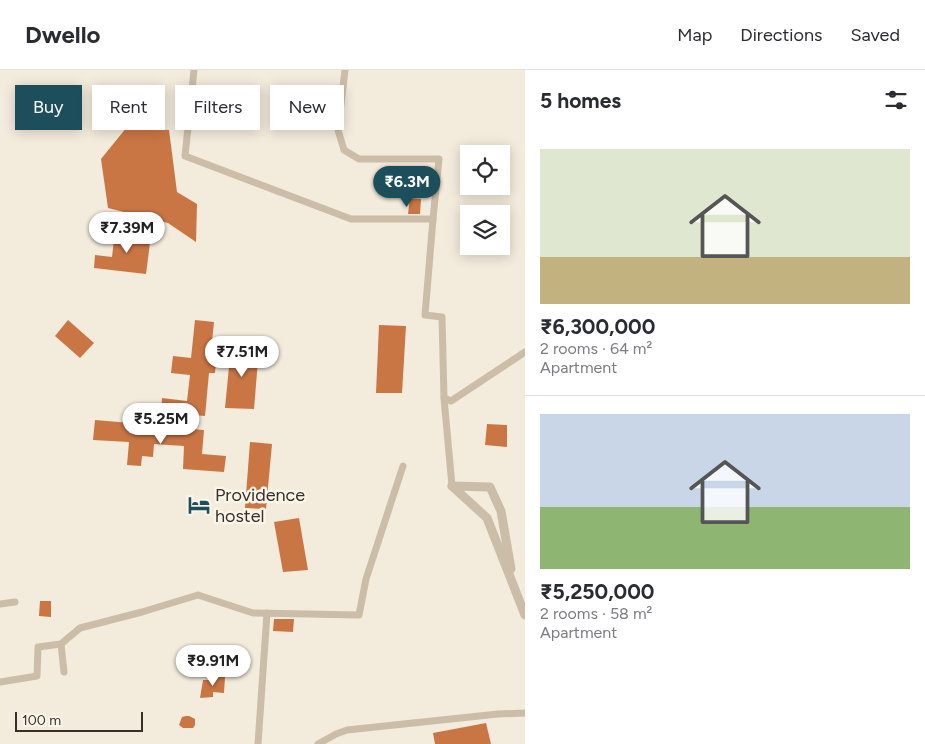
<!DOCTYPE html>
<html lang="en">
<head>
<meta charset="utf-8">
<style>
  :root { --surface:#fff; --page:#f2f2f3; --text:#2b2b33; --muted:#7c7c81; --line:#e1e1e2; --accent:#1c4f5b }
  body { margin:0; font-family:Figtree,sans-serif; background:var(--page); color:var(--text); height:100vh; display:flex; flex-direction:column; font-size:19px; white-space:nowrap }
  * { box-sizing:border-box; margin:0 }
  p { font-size:16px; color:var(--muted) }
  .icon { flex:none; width:28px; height:28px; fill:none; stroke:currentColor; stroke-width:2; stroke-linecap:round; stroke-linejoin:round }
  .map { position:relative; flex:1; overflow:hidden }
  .panel { display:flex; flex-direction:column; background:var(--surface); width:400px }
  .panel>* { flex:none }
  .banner { position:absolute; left:15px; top:15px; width:435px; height:45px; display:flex; gap:10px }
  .tools { position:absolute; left:460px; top:75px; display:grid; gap:10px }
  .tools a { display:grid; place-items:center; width:50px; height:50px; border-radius:0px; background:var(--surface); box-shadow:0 2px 12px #0003; font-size:25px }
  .scale { position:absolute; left:15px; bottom:12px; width:128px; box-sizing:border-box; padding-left:5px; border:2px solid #382f28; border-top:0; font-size:14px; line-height:18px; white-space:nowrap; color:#382f28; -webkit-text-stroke:4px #faf5e9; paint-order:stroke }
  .price { position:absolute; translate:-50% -42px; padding:0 11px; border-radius:18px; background:#fff; color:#222; font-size:16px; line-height:32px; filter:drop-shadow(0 1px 2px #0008) }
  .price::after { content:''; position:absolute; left:50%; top:30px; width:15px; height:11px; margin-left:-8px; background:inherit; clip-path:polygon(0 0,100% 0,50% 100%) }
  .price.current { background:var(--accent); color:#fff }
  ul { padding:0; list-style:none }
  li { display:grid; align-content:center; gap:10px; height:265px; padding:0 15px }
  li+li { border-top:1px solid var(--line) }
  li span { display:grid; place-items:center; height:155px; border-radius:0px; color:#555 }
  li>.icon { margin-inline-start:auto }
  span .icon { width:90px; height:90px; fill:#fffc; stroke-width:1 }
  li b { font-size:21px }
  h2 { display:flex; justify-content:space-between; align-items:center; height:60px; padding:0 15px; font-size:21px }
  .tag { padding:0 18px; border-radius:0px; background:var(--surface); box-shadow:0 2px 12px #0003; font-size:18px; line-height:45px }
  .tag.current { background:var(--accent); color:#fff }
  header { display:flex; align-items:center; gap:30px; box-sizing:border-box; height:70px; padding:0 25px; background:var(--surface); border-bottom:1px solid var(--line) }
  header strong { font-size:24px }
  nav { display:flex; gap:28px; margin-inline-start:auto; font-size:18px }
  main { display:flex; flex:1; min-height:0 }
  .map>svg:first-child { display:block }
  .building { fill:#ca7544 }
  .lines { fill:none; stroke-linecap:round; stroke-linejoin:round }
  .minor { stroke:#ccbda8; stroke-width:7 }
  .tertiary { stroke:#ccbda8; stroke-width:9 }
  .labels { text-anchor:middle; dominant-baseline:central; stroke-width:5; stroke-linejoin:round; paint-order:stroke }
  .poi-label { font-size:18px; fill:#382f28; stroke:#faf5e9; text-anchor:start }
</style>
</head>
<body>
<header>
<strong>Dwello</strong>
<nav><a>Map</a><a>Directions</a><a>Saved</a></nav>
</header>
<main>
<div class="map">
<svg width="525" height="674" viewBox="0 0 525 674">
  <rect width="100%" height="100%" fill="#f3ebdc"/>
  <!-- building -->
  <g class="building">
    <polygon points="127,57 169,60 177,122 197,134 196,172 168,153 108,138 101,89"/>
    <polygon points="410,128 421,129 420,144 408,144"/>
    <polygon points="115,161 151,165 146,204 94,198 95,185 112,187"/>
    <polygon points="68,250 94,273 80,288 55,266"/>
    <polygon points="195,250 214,252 210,291 216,292 215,303 209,303 205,346 161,342 162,328 187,331 190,305 171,303 173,286 191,288"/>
    <polygon points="379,255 406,256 402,323 376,323"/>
    <polygon points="231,276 259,278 254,339 225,338"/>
    <polygon points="95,350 130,353 129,363 161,365 161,357 204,360 202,384 226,386 224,402 183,399 184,376 154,374 153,387 142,386 141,396 127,395 129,372 93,370"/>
    <polygon points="487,354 507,355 507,377 485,375"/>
    <polygon points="250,372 272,374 266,439 245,438"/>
    <polygon points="299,448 308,500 283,502 274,452"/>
    <polygon points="40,531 51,531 51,547 39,546"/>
    <polygon points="274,549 294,549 293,562 273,561"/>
    <polygon points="215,606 225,607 224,623 213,622 213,627 200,628 203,610 215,610"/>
    <polygon points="186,646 189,646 195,649 195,655 193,658 183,658 179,655 182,647"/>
    <polygon points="486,653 491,674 435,674 433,663"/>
  </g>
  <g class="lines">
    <!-- minor -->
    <g class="minor">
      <polyline points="194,0 185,86 351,149 433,149 425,245 442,247 444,328 451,331 525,282"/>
      <polyline points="345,0 338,60 344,80 359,89 439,89 433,149"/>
      <polyline points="444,328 452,416"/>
      <polyline points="0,534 15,532"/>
      <polyline points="61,574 64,602"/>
      <polyline points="0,612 37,606 38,577 61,574 80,558 142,542 198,525 253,543 359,545 366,509 403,396"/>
      <polyline points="258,674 267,543"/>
      <polyline points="318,674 336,664 347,660 498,644 525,643"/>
    </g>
    <!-- tertiary -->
    <g class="tertiary">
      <polyline points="452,416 487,448 525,545"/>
      <polyline points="452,416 490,417 501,441 511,499"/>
    </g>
  </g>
  <!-- icons -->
  <defs>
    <g id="hotel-bare" transform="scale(1.725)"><path d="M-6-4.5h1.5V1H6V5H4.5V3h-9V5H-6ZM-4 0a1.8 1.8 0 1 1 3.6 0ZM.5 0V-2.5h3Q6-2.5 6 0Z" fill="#1c4f5b" stroke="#faf5e9" stroke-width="2.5" paint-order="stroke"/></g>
  </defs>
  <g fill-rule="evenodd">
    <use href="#hotel-bare" x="199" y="435"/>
  </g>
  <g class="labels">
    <!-- poi labels -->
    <g class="poi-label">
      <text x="215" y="425">Providence<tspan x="215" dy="21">hostel</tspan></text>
    </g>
  </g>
</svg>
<div class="tools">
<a><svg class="icon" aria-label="locate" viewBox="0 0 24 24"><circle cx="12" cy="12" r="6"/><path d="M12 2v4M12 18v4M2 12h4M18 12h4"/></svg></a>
<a><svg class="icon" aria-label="layers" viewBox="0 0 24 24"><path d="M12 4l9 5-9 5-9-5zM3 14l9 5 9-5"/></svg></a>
</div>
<div class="scale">100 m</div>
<b class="price current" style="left:407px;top:138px">₹6.3M</b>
<b class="price" style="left:127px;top:184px">₹7.39M</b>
<b class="price" style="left:242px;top:308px">₹7.51M</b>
<b class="price" style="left:161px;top:375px">₹5.25M</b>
<b class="price" style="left:213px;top:617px">₹9.91M</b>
<div class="banner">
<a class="tag current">Buy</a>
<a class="tag">Rent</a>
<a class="tag">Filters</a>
<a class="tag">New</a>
</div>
</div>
<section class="panel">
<h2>5 homes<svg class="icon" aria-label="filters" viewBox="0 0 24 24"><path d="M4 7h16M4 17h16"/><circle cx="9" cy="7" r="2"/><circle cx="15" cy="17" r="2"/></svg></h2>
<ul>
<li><span style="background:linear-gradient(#dfe7d0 70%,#c2b280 0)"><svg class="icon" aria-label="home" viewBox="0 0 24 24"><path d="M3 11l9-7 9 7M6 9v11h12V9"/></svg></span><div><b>₹6,300,000</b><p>2 rooms · 64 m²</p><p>Apartment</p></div></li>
<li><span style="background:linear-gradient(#c9d6e8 60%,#8fb573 0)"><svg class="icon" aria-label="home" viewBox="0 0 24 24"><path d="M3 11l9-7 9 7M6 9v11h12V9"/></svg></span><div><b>₹5,250,000</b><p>2 rooms · 58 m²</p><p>Apartment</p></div></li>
</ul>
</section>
</main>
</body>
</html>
